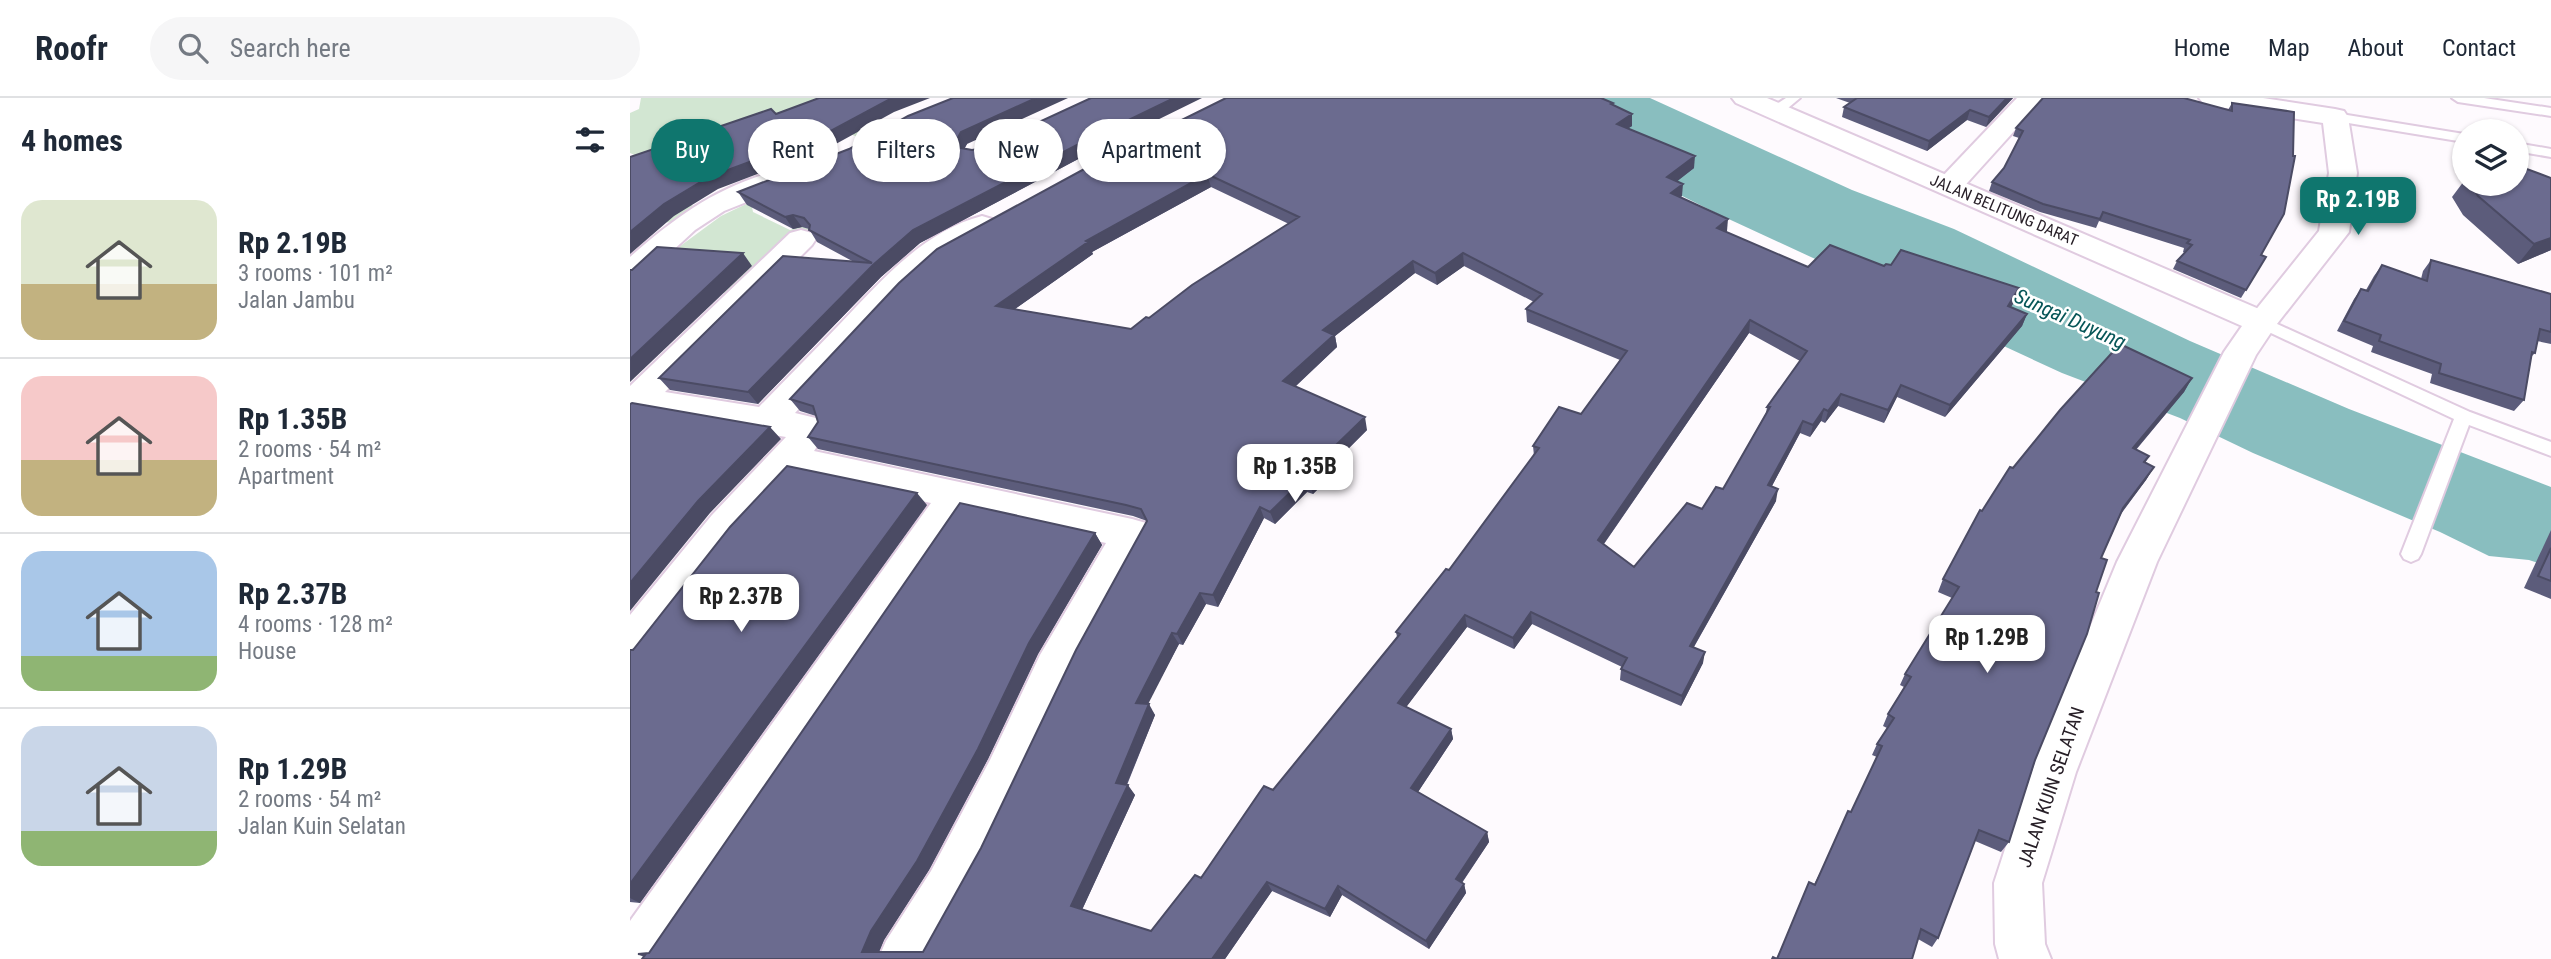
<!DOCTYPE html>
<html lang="en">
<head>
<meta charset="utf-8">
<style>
  :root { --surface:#fff; --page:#f6f6f7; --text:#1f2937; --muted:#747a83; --line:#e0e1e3; --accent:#0f766e }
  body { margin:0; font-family:"Roboto Condensed",sans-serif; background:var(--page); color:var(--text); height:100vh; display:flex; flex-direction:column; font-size:26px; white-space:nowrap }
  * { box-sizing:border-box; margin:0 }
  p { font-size:23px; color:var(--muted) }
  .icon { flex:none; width:38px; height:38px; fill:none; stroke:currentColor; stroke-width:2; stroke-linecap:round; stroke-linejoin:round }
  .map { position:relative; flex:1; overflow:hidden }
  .panel { display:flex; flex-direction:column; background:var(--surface); width:630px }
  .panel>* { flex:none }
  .hud { position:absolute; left:21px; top:21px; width:665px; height:63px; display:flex; gap:14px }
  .buttons { position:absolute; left:1822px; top:21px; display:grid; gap:14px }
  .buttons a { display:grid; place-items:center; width:77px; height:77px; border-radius:50%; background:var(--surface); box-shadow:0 2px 5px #0004; font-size:35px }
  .price { position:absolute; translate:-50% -60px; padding:0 16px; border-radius:14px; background:#fff; color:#222; font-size:23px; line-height:46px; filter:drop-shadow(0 2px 4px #0008) }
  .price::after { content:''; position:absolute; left:50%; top:42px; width:21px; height:16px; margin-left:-10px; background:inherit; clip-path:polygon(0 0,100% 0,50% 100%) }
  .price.on { background:var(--accent); color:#fff }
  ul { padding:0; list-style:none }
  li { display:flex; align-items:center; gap:21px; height:175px; padding:0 21px }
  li+li { border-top:2px solid var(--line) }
  li span { display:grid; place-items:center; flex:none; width:196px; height:140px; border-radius:21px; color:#555 }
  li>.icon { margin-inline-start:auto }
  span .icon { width:84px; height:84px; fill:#fffc; stroke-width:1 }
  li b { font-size:30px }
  h2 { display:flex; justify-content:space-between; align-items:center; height:84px; padding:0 21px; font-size:30px }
  .tag { padding:0 24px; border-radius:32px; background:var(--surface); box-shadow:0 2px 5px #0004; font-size:24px; line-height:63px }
  .tag.on { background:var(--accent); color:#fff }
  header { display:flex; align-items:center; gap:42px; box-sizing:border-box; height:98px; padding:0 35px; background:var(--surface); border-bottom:2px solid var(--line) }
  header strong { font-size:33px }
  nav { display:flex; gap:38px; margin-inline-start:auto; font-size:24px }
  .search { width:490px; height:63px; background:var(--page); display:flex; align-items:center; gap:18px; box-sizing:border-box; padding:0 24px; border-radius:38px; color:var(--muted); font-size:26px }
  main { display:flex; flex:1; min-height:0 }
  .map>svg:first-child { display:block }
  .green { fill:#d2e6d2 }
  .water { fill:#89bebf }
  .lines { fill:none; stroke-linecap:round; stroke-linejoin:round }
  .lane-casing { stroke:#e0cbe0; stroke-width:4 }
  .street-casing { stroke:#e0cbe0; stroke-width:4 }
  .primary-casing { stroke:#e0cbe0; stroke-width:4 }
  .lane { fill:#fff; fill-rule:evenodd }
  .street { fill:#fff; fill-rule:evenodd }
  .primary { fill:#fff; fill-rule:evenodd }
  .wall { fill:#5c5c7b; fill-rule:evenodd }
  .shaded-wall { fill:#4b4b64 }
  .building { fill:#6b6b8f; stroke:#4b4b64; stroke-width:2; fill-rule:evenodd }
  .labels { text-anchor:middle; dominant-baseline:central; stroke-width:5; stroke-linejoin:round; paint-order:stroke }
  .far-street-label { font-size:16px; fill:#282028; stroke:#fff }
  .street-label { font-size:19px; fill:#282028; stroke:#fff }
  .water-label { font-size:21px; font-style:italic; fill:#075658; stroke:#fff }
</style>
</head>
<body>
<header>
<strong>Roofr</strong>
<div class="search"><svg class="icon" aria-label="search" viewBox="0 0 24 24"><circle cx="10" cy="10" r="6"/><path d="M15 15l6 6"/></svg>Search here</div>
<nav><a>Home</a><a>Map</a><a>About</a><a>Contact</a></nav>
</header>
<main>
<section class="panel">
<h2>4 homes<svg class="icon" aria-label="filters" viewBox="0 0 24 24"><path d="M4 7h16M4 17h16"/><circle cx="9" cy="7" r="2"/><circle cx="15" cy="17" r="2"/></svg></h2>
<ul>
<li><span style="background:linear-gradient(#dfe7d0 60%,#c2b280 0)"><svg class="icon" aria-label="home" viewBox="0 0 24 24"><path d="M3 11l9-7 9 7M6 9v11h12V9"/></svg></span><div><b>Rp 2.19B</b><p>3 rooms · 101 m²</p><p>Jalan Jambu</p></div></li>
<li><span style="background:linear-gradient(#f6c9c9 60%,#c2b280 0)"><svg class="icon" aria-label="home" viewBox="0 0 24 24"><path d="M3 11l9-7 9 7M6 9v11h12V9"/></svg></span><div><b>Rp 1.35B</b><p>2 rooms · 54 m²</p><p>Apartment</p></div></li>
<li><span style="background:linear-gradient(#a9c7e8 75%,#8fb573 0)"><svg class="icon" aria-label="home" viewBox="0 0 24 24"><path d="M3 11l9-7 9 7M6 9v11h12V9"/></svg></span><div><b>Rp 2.37B</b><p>4 rooms · 128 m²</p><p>House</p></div></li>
<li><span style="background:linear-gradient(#c9d6e8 75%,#8fb573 0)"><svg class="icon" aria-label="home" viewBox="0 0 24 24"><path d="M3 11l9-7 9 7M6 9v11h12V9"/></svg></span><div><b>Rp 1.29B</b><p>2 rooms · 54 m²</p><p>Jalan Kuin Selatan</p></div></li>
</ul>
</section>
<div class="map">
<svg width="1921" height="861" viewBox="0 0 1921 861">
  <rect width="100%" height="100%" fill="#fefafe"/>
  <!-- green -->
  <g class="green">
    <path d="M11,0H218L243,34L230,40L220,36L56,103L69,112C54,123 45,128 28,122L16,62L0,55V15L9,11Z"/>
    <polygon points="164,83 122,109 123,114 160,132 201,118 113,194 96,196 38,157 91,118"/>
  </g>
  <!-- water -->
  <polygon class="water" points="857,0 1020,0 1222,92 1324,131 1560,243 1719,311 1921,389 1921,469 1899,462 1859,458 1810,434 1623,355 1550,320 1432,275 1090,117"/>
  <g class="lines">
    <!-- lane casing -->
    <g class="lane-casing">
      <g id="lane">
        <polygon points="1156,0 1170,0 1152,15 1142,15 1142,9"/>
        <polygon points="1822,0 1854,0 1921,10 1921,18 1828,4"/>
        <polygon points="1705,15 1834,36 1834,44 1700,22 1698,19"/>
        <polygon points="1886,45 1921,51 1921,59 1886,53"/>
        <polygon points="1632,219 1840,314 1921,344 1921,358 1839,327 1791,456 1788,461 1781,464 1774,461 1771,456 1824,321 1626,228 1624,224"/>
      </g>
    </g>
    <!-- street casing -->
    <g class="street-casing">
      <g id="street">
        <polygon points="1387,0 1414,0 1329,94 1319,97 1309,94 1305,88 1309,82"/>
        <polygon points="1569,0 1633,0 1705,11 1714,13 1718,19 1727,75 1719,134 1643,231 1632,235 1621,231 1616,224 1689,133 1699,75 1693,25 1582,8 1573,5"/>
        <path d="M157,70L167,72L171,78L167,84L94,113L65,132L11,182L0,185V159C50,115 91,86 157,70Z"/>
        <path d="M352,118L362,121L367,127L362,133L313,161L275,195L165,315L190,321L196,335L184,353L502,421L516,425L521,436C496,484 465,531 442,580C397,675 357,771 303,861H248L256,843L301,773L360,662L410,557L476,445L337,414L34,861H0V823L301,405L167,377L110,439L15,561L0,566V517L82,417L156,339L14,315L0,320V288L160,135L171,132L182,135L186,141L182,147L35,294L129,309C155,282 182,255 208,228C249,185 293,133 352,118Z"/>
      </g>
    </g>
    <!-- primary casing -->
    <g class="primary-casing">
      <polygon id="primary" points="1102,0 1137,0 1643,217 1648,224 1626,257 1527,464 1446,674 1412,785 1415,846 1421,861 1369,861 1365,846 1364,785 1400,674 1487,464 1594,254 1612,228 1106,5"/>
    </g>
    <!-- lane -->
    <use href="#lane" class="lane"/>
    <!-- street -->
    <use href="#street" class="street"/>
    <!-- primary -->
    <use href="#primary" class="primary"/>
  </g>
  <!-- wall -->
  <g class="wall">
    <path d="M596,0L983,7L1002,16V28L998,30L1064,70L1047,83L1052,98L1050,99L1097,133L1096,134L1178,169L1254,168L1385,203L1381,209L1397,216L1392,228L1315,319L1267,299L1254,325L1208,308L1195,325L1191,323L1180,339L1170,335L1142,388L1146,403L1064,549L1073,565L1051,608L990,582L991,571L992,569L902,526L884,551L837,529L776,609L821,631L823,641L788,694L857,734L859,744L832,785L834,786L836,795L799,851L712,797L700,819L642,793L595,861L14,859L8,856L19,855L465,435L472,447L408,556L358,661L299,772L254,842L249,854H293L351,750L517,423L503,418L188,351L178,339L188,324L186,318L170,313L160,301ZM581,89L659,126L519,220L501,231L385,211L463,156L462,154ZM834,168L904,204L896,211L897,224L990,262L951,316L903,348L904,358L819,472L766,534L767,539L571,780L521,833L452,812L505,697L497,687L525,617L517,606L549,546L553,547L576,506L588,509L634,420L645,426L677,394L683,396L717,362L715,354L737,332L665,289L707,249L705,238L785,175L807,187ZM1119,235L1170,263L1137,309L1136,315L1093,391L1072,411L1004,469L974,446Z"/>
    <polygon points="1206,0 1383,0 1356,29 1337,22 1297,53 1212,19 1214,9 1220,5"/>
    <polygon points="1602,5 1631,157 1636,159 1611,200 1543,171 1547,163 1555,155 1553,154 1554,150 1469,123 1466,130 1410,114 1359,93 1362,84 1374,70 1389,40 1383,38 1386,30 1598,12"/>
    <polygon points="337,46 334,51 342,52 452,59 290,145 251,179 128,306 40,292 29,280 224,164 187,144 179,131 172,129 163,131 117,107 108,94 219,51"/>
    <polygon points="1834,83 1834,86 1886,86 1921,152 1888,166 1833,117 1822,99"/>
    <polygon points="1801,162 1921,196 1921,246 1907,243 1905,255 1901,259 1894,302 1884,313 1800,285 1802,276 1741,254 1743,248 1707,233 1724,201 1731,191 1736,192 1744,178 1752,167 1791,181 1793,173"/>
    <polygon points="1562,280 1554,294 1506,352 1519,358 1515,365 1524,369 1516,382 1491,416 1471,460 1379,744 1371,754 1345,743 1308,840 1302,849 1288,841 1146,861 1221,714 1247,659 1242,657 1247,646 1257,630 1253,628 1258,616 1274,589 1270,587 1275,576 1322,500 1308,494 1313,481 1352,413 1383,370"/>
    <polygon points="297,407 10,805 0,804 0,552"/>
    <polygon points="1921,432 1921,501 1894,490"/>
  </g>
  <!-- shaded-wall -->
  <g class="shaded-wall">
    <polygon points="262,0 300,0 264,14 204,47 88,91 44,118 0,156 0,134 34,106 79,79"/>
    <polygon points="406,0 438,0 337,46 332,55 326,43 331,34"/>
    <polygon points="544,0 572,0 452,59 290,145 251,179 128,306 118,294 243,167 283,132 447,47"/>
    <polygon points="1377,0 1383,0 1356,29 1359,19"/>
    <polygon points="1340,12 1337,22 1297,53 1299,43"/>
    <polygon points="1002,16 1002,28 987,38 987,26"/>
    <polygon points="1065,58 1064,70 1036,92 1037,79"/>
    <polygon points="577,76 581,89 462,154 463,156 372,220 366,208 456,143"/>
    <polygon points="1053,86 1052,98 1040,107 1041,95"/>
    <polygon points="163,117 172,129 163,131 155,119"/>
    <polygon points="1098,121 1097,133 1085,142 1087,130"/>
    <polygon points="1921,140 1921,152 1888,166 1904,146"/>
    <polygon points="113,155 122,168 0,284 0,261"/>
    <polygon points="833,155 834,168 807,187 805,175"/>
    <polygon points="783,163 785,175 705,238 707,249 657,296 653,283 693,232"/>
    <polygon points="1389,190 1385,203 1373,220 1378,208"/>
    <polygon points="1397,216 1392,228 1315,319 1320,307"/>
    <polygon points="1120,222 1119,235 968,454 968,442"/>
    <polygon points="1562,280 1554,294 1496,363 1503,350"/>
    <polygon points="1271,287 1267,299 1254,325 1258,312"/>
    <polygon points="1211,296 1208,308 1195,325 1198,313"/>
    <polygon points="1194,311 1191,323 1180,339 1183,327"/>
    <polygon points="735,319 737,332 715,354 717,362 683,396 679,384 707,346"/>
    <polygon points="1173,323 1170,335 1136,399 1138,387"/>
    <polygon points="140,329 151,341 80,415 0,513 0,485 68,403"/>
    <polygon points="1524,369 1516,382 1485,423 1493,410"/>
    <polygon points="673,382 677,394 645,426 640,414"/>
    <polygon points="1148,391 1146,403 1058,559 1060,548"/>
    <polygon points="287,395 297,407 10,805 0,800 0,786"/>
    <polygon points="630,409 634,420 588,509 583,497"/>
    <polygon points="465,435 472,447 408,556 358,661 299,772 254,842 246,861 232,854 241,833 399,545"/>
    <polygon points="570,495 576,506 553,547 547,536"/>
    <polygon points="901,514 902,526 884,551 883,540"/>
    <polygon points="835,517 837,529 771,616 768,605"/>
    <polygon points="542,535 549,546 513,616 506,605"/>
    <polygon points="1075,554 1073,565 1051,608 1052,598"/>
    <polygon points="519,606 525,617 493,695 486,685"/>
    <polygon points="821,631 823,641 784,700 781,690"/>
    <polygon points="498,687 505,697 450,816 441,808"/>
    <polygon points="857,734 859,744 828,790 826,781"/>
    <polygon points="637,784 642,793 595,861 582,861"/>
    <polygon points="834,786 836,795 799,851 796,843"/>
    <polygon points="708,788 712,797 700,819 695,811"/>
  </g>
  <!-- building -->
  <g class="building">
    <polygon points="189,0 262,0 197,35 79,79 34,106 0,134 0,59 141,11 146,16"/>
    <polygon points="323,0 406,0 331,34 326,43 331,50 342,52 353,50 461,0 544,0 447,47 283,132 243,167 118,294 29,280 153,158 242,165 179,132 180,127 174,120 163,117 155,119 108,94 219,51 278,18"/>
    <path d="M596,0H971L983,5L981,6L1002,16L987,26L1065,58L1037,79L1053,86L1041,95L1098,121L1087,130L1178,169L1200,147L1254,168L1256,166L1261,167L1271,152L1389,190L1378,208L1397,216L1320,307L1271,287L1258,312L1211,296L1198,313L1194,311L1183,327L1173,323L1138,387L1148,391L1060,548L1075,554L1052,598L991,571L997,560L901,514L883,540L835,517L768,605L821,631L781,690L857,734L826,781L834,786L796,843L708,788L695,811L637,784L582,861H12L15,857L8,856L19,855L330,405L465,435L399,545L348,651L287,763L241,833L232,854H293L351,750L446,552L517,423L511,411L496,407L178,339L188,324L183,308L160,301L269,185L307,151L469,63ZM577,76L669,119L562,187L519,220L516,219L501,231L366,208L458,144L456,143ZM833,155L912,196L896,211L997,253L951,316L929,309L903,348L909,350L819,472L816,471L766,534L770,536L643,692L634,688L571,780L565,777L521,833L441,808L498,687L486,685L519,606L506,605L542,535L547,536L570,495L583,497L630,409L640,414L673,382L679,384L713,350L707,346L735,319L653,283L704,237L693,232L783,163L805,175ZM1120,222L1177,253L1137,309H1140L1093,391L1086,389L1072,411L1057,405L1004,469L968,442Z"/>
    <polygon points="1227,0 1377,0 1359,19 1340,12 1299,43 1214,9"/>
    <polygon points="1413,0 1554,0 1602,13 1602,5 1664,14 1663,58 1665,58 1654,116 1631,157 1636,159 1616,192 1547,163 1562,147 1557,145 1560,142 1473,114 1470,121 1413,106 1362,84 1374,70 1393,33 1386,30"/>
    <polygon points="1886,67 1921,80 1921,140 1904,146 1848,98 1841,86 1886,86"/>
    <polygon points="27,149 113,155 0,261 0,172 2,172"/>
    <polygon points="1801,162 1921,196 1921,234 1910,231 1905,255 1902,254 1894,302 1809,275 1811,266 1749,243 1751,237 1714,223 1731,191 1738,193 1752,167 1797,183"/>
    <polygon points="1490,246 1562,280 1503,350 1519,358 1514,364 1524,369 1493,410 1471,460 1477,462 1466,494 1469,495 1457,536 1405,662 1379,744 1349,732 1308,840 1291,831 1282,861 1142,861 1143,859 1147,861 1179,784 1185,787 1218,713 1221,714 1252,648 1247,646 1264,620 1258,616 1281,579 1275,576 1329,489 1313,481 1350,412 1352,413 1380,369 1383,370 1430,312"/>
    <polygon points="2,305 140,329 68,403 0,485 0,306"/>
    <polygon points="157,368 287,395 0,786 0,552 3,552 100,429"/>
    <polygon points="1921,450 1921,483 1908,478"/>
  </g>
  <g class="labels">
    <!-- far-street labels -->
    <g class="far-street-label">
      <text transform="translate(1374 112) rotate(23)">JALAN BELITUNG DARAT</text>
    </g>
    <!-- street labels -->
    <g class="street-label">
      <text transform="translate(1421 689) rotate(-71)">JALAN KUIN SELATAN</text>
    </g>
    <!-- water labels -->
    <g class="water-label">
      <text transform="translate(1440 221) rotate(24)">Sungai Duyung</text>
    </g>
  </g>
</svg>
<div class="buttons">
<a><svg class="icon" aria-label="layers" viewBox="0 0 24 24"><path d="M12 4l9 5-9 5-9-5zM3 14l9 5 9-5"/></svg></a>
</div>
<b class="price on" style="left:1728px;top:139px">Rp 2.19B</b>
<b class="price" style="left:665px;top:406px">Rp 1.35B</b>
<b class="price" style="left:111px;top:536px">Rp 2.37B</b>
<b class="price" style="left:1357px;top:577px">Rp 1.29B</b>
<div class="hud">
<a class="tag on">Buy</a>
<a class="tag">Rent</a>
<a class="tag">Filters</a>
<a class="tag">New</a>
<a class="tag">Apartment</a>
</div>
</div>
</main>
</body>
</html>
